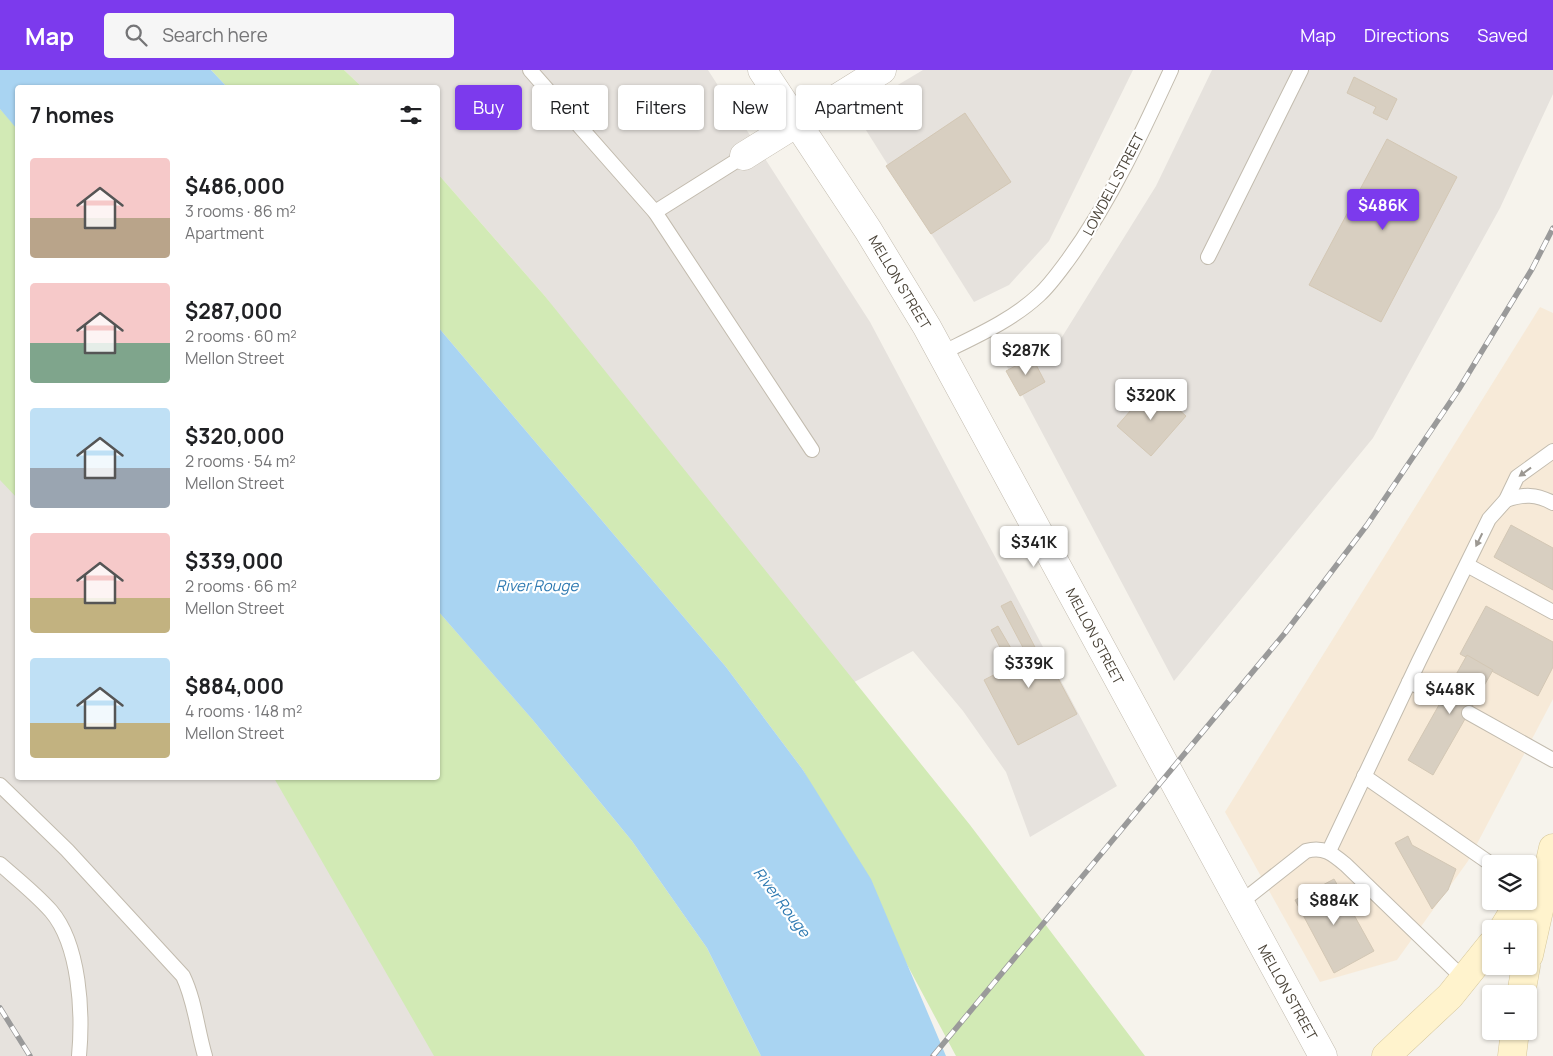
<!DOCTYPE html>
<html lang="en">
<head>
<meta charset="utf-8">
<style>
  :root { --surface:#fff; --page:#f6f6f6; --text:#202124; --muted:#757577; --accent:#7c3aed }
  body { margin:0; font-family:Manrope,sans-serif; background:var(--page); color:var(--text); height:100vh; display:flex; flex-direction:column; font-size:19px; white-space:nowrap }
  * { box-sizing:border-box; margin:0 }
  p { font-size:16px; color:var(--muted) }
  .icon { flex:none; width:28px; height:28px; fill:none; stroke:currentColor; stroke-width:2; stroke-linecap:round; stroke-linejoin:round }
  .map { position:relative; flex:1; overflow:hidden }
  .details { position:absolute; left:15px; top:15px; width:425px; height:695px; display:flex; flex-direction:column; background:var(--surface); border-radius:5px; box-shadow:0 1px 4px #0004 }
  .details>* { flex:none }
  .banner { position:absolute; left:455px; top:15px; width:475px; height:45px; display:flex; gap:10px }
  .tools { position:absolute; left:1482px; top:785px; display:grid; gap:10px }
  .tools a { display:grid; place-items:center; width:55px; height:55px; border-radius:5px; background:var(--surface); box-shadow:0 1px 4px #0004; font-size:25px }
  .price { position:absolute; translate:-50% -42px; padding:0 11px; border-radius:5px; background:#fff; color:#222; font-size:16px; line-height:32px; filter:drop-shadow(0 1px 2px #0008) }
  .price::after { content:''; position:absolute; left:50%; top:30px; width:15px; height:11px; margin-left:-8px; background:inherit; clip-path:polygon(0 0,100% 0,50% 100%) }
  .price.current { background:var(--accent); color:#fff }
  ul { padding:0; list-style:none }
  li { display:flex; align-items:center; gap:15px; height:125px; padding:0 15px }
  li span { display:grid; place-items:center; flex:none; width:140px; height:100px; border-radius:5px; color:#555 }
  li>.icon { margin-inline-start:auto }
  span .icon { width:60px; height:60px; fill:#fffc; stroke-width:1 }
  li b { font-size:21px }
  h2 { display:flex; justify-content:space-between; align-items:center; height:60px; padding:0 15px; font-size:21px }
  .chip { padding:0 18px; border-radius:5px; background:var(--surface); box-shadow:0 1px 4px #0004; font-size:18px; line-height:45px }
  .chip.current { background:var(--accent); color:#fff }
  header { display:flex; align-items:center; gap:30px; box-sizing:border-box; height:70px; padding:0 25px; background:var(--accent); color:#fff }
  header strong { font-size:24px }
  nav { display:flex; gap:28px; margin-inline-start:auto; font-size:18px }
  .search { width:350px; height:45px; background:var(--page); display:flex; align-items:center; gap:12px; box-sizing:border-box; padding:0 18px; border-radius:5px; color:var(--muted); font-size:19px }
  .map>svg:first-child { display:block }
  .commercial { fill:#f7ead8 }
  .industrial { fill:#e6e2dd }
  .green { fill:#d2eab5 }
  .water { fill:#a9d4f2 }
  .building { fill:#d8cfc1; stroke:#d3c7b4 }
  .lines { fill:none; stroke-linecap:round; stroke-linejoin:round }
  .service-casing { stroke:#c2bbae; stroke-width:16 }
  .minor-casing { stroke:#c2bbae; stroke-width:29 }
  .tertiary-casing { stroke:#c2bbae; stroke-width:29 }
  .secondary-casing { stroke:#d6c79b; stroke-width:29 }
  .service { stroke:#fff; stroke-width:14 }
  .minor { stroke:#fff; stroke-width:28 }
  .tertiary { stroke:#fff; stroke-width:28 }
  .secondary { stroke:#fff3cd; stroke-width:28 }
  .rail-casing { stroke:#9a9a9a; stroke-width:5.5 }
  .rail { stroke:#fff; stroke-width:4; stroke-dasharray:11; stroke-linecap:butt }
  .oneway { fill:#9c9892 }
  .labels { text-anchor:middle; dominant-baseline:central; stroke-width:4.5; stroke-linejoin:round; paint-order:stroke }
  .street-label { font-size:14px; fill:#4b4439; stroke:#fff }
  .water-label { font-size:15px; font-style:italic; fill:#2e7ab2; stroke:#fff }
</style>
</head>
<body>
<header>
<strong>Map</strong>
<div class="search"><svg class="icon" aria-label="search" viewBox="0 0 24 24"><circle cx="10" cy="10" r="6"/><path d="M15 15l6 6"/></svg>Search here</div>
<nav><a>Map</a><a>Directions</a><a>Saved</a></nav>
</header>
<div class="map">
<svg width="1553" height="986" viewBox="0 0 1553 986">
  <rect width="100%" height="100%" fill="#f6f3ec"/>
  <!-- commercial -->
  <polygon class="commercial" points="1540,237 1553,243 1553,629 1468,791 1397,890 1320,912 1225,742"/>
  <!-- industrial -->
  <g class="industrial">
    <polygon points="344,0 708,0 870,252 1117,716 1030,767 1006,702 963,641 913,581 843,618 544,225 438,104 438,18 362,17"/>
    <polygon points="923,0 1133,0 1049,171 1009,215 974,232 854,41"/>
    <polygon points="1212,0 1553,0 1553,24 1500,138 1373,368 1174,611 1003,289 1062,267 1156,116"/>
    <polygon points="0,39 18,59 18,708 438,708 438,541 532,649 761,986 0,986"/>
  </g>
  <!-- green -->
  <g class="green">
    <polygon points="211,0 344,0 362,17 227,17"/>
    <polygon points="0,39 18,59 17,428 0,410"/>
    <polygon points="438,104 544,225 970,755 1145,986 956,986 803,700 726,597 438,257"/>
    <polygon points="438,541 532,649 632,771 707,878 761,986 434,986 274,708 438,708"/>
  </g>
  <!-- water -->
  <g class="water">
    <polygon points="0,0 211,0 227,17 18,18 17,59 0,39"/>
    <polygon points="438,257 726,597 803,700 871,809 946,986 761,986 707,878 632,771 532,649 438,541"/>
  </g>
  <!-- building -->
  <g class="building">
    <polygon points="1354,7 1397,29 1387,50 1373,43 1376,37 1347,23"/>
    <polygon points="965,43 1011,112 931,164 886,96"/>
    <polygon points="1387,69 1457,107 1381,252 1309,215"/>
    <polygon points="1032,287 1045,312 1020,326 1006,301"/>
    <polygon points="1152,316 1186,346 1151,386 1117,356"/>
    <polygon points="1511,455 1553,478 1553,520 1494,487"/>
    <polygon points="1011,531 1037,581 1042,578 1077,644 1018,675 984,610 1028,587 1001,536"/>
    <polygon points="1486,536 1553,572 1553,597 1538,626 1460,584"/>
    <polygon points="998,556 1012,580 1004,585 991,560"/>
    <polygon points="1467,585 1493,600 1433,705 1408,690"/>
    <polygon points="1408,766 1412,775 1456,799 1448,820 1432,839 1395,773"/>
    <polygon points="1334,809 1374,881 1334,903 1295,830"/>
  </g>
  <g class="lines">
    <!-- service casing -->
    <g class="service-casing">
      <g id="service">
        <polyline points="530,0 655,142 812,380"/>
        <polyline points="655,142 744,86"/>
        <polyline points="1208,187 1301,0"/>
        <path d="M942,283C976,266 1011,251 1039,225C1050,215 1059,202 1068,190C1110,132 1141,65 1171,0"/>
        <path d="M1506,430C1524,424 1536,424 1553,433"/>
        <polyline points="1467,495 1553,542"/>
        <polyline points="1409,612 1443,628"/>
        <polyline points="1469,643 1553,690"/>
        <polyline points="1364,706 1491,794"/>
        <path d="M0,715L67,780L183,906C195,931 197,959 205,986"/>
        <polyline points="1329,781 1419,591 1489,449 1506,430 1517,407 1553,381"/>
        <path d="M0,794C17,809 36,824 51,841C80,875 83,943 79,986"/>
        <path d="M1240,833L1306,781C1324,776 1333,784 1346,795L1464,909"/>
      </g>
    </g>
    <!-- minor casing -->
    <g class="minor-casing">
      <polyline id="minor" points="744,86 882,0"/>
    </g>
    <!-- tertiary casing -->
    <g class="tertiary-casing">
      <polyline id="tertiary" points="762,0 868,160 927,257 1323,986"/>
    </g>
    <!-- secondary casing -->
    <g class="secondary-casing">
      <g id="secondary">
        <polyline points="1503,859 1520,831"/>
        <polyline points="1529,885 1553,778"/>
        <polyline points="1521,924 1526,896"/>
        <polyline points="1386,986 1450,926 1491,875"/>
        <polyline points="1512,986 1515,961"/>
      </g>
    </g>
    <!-- service -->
    <use href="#service" class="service"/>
    <!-- minor -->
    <use href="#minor" class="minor"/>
    <!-- tertiary -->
    <use href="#tertiary" class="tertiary"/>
    <!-- secondary -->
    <use href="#secondary" class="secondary"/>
    <!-- rail casing -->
    <g class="rail-casing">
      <g id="rail">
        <polyline points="0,938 30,986"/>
        <polyline points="933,986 1285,563 1367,455 1459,319 1532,199 1553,158"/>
      </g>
    </g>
    <!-- rail -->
    <use href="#rail" class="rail"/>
  </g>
  <!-- one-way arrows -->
  <defs><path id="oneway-solid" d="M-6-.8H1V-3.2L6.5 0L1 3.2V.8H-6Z" transform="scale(1.25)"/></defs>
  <g class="oneway">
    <use href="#oneway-solid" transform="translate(1525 402) rotate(144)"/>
    <use href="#oneway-solid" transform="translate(1479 470) rotate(116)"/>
  </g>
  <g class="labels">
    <!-- street labels -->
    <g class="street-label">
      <text transform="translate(1113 114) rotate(-62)">LOWDELL STREET</text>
      <text transform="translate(900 212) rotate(59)">MELLON STREET</text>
      <text transform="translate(1095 566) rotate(62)">MELLON STREET</text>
      <text transform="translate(1288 922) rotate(61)">MELLON STREET</text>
    </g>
    <!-- water labels -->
    <g class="water-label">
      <text x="537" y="515">River Rouge</text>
      <text transform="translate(782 832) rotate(53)">River Rouge</text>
    </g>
  </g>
</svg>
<div class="tools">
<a><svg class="icon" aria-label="layers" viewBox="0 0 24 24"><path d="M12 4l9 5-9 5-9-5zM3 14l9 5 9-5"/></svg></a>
<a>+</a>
<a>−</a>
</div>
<b class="price current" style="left:1383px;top:161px">$486K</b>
<b class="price" style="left:1026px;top:306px">$287K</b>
<b class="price" style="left:1151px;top:351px">$320K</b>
<b class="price" style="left:1034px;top:498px">$341K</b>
<b class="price" style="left:1029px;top:619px">$339K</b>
<b class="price" style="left:1450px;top:645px">$448K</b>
<b class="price" style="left:1334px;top:856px">$884K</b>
<div class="banner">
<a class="chip current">Buy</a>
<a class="chip">Rent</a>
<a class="chip">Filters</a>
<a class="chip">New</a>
<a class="chip">Apartment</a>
</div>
<section class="details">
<h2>7 homes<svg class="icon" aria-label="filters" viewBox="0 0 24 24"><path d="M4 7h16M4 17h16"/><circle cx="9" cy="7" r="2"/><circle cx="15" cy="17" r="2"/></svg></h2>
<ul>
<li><span style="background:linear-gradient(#f6c9c9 60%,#b9a48a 0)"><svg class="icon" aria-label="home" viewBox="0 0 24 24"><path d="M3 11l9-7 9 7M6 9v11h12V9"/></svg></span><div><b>$486,000</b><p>3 rooms · 86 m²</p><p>Apartment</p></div></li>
<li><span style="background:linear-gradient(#f6c9c9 60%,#7fa58c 0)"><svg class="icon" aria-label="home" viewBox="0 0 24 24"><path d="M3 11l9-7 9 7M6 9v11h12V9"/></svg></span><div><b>$287,000</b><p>2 rooms · 60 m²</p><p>Mellon Street</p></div></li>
<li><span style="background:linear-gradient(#bfe0f5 60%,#9aa5b1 0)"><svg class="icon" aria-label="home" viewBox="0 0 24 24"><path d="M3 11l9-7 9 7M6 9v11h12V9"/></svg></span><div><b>$320,000</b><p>2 rooms · 54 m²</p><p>Mellon Street</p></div></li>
<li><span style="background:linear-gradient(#f6c9c9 65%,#c2b280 0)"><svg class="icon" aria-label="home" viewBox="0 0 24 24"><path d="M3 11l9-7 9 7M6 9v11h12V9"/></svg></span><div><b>$339,000</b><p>2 rooms · 66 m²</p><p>Mellon Street</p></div></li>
<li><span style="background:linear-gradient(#bfe0f5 65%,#c2b280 0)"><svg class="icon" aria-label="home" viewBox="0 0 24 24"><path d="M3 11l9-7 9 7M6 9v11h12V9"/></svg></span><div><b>$884,000</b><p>4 rooms · 148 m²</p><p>Mellon Street</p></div></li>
</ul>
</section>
</div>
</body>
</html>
